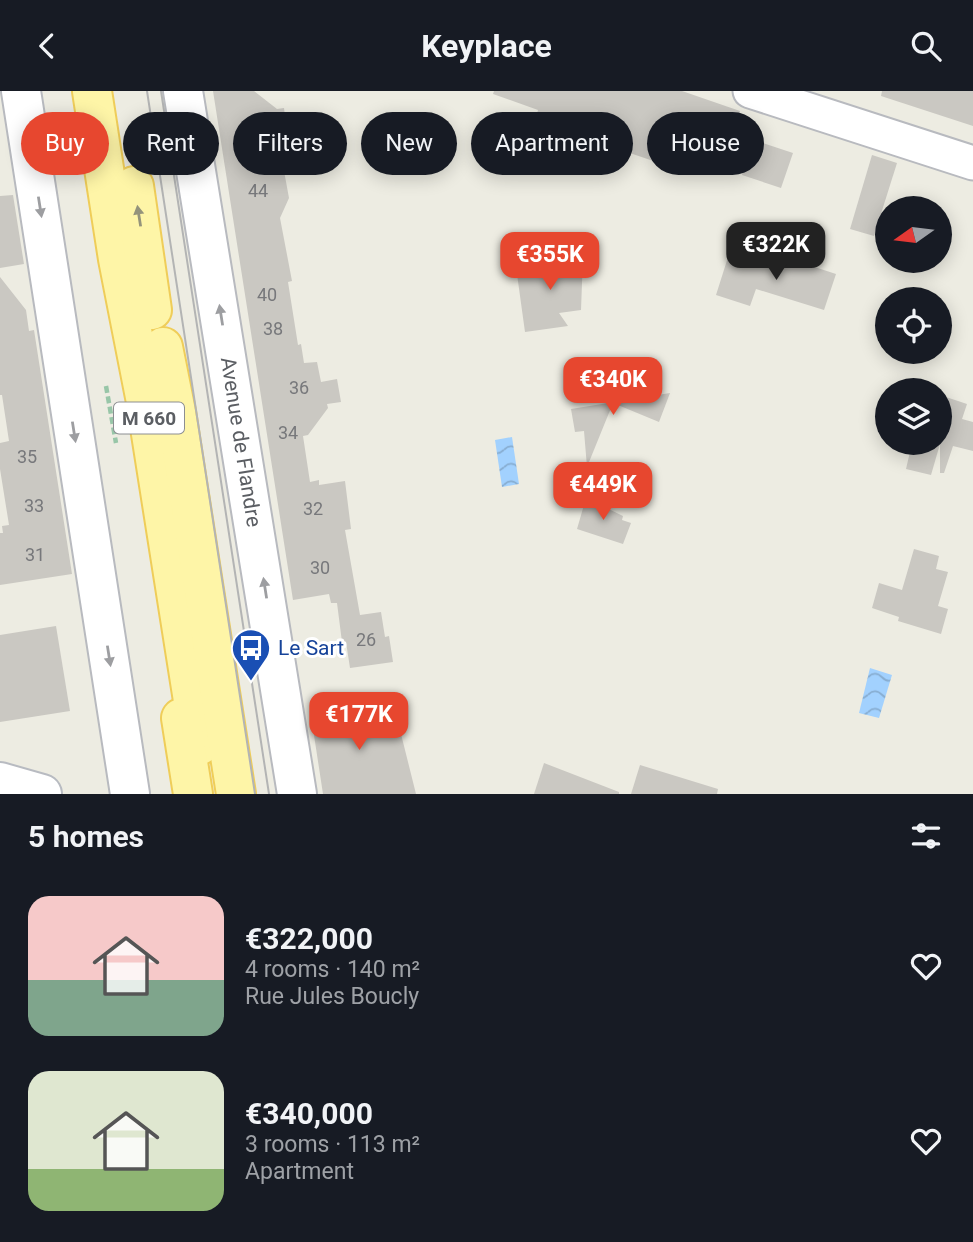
<!DOCTYPE html>
<html lang="en">
<head>
<meta charset="utf-8">
<style>
  :root { --surface:#171b24; --page:#242831; --text:#f1f3f6; --muted:#9ea1a6; --accent:#e7472f }
  body { margin:0; font-family:Roboto,sans-serif; background:var(--page); color:var(--text); height:100vh; display:flex; flex-direction:column; font-size:26px; white-space:nowrap }
  * { box-sizing:border-box; margin:0 }
  p { font-size:23px; color:var(--muted) }
  .icon { flex:none; width:38px; height:38px; fill:none; stroke:currentColor; stroke-width:2; stroke-linecap:round; stroke-linejoin:round }
  .map { position:relative; height:703px; overflow:hidden }
  .side { display:flex; flex-direction:column; background:var(--surface); flex:1 }
  .side>* { flex:none }
  .hud { position:absolute; left:21px; top:21px; width:931px; height:63px; display:flex; gap:14px }
  .needle { width:46px; rotate:256deg }
  .buttons { position:absolute; left:875px; top:105px; display:grid; gap:14px }
  .buttons a { display:grid; place-items:center; width:77px; height:77px; border-radius:50%; background:var(--surface); box-shadow:0 4px 18px #0003; font-size:35px }
  .price { position:absolute; translate:-50% -60px; padding:0 16px; border-radius:14px; background:var(--accent); color:#fff; font-size:23px; line-height:46px; filter:drop-shadow(0 2px 4px #0008) }
  .price::after { content:''; position:absolute; left:50%; top:42px; width:21px; height:16px; margin-left:-10px; background:inherit; clip-path:polygon(0 0,100% 0,50% 100%) }
  .price.on { background:#222; color:#fff }
  ul { padding:0; list-style:none }
  li { display:flex; align-items:center; gap:21px; height:175px; padding:0 28px }
  li span { display:grid; place-items:center; flex:none; width:196px; height:140px; border-radius:21px; color:#555 }
  li>.icon { margin-inline-start:auto }
  span .icon { width:84px; height:84px; fill:#fffc; stroke-width:1 }
  li b { font-size:30px }
  h2 { display:flex; justify-content:space-between; align-items:center; height:84px; padding:0 28px; font-size:30px }
  .pill { padding:0 24px; border-radius:32px; background:var(--surface); box-shadow:0 4px 18px #0003; font-size:24px; line-height:63px }
  .pill.on { background:var(--accent); color:#fff }
  header { display:flex; justify-content:space-between; align-items:center; height:91px; padding:0 28px; background:var(--surface); font-size:32px; font-weight:700 }
  .map>svg:first-child { display:block }
  .water { fill:url(#water-waves) }
  .building { fill:#cac8c2 }
  .lines { fill:none; stroke-linecap:round; stroke-linejoin:round }
  .minor-casing { stroke:#b8babf; stroke-width:37 }
  .tertiary-casing { stroke:#b8babf; stroke-width:42 }
  .secondary-casing { stroke:#b8bbc1; stroke-width:42 }
  .primary-casing { stroke:#efcd59; stroke-width:42 }
  .path { stroke:#98c6a8; stroke-width:4.5; stroke-dasharray:7 3.5; stroke-linecap:butt }
  .minor { stroke:#fff; stroke-width:33 }
  .tertiary { stroke:#fff; stroke-width:38 }
  .secondary { stroke:#fff; stroke-width:38 }
  .primary { stroke:#fef5a7; stroke-width:38 }
  .tram { stroke:#b3b4b4; stroke-width:2 }
  .oneway { fill:#9d9ea1 }
  .oneway2 { fill:#94937b }
  .labels { text-anchor:middle; dominant-baseline:central; stroke-width:6; stroke-linejoin:round; paint-order:stroke }
  .number-label { font-size:18px; fill:#77787b }
  .shield { fill:#fff; stroke:#8c8e92; stroke-width:2 }
  .shield-label { font-size:19px; font-weight:bold; fill:#5b5e63 }
  .street-label { font-size:21px; fill:#5b5e63; stroke:#fff }
  .transit-label { font-size:21px; fill:#164399; stroke:#fff; text-anchor:start }
</style>
</head>
<body>
<header><svg class="icon" aria-label="back" viewBox="0 0 24 24"><path d="M15 5l-7 7 7 7"/></svg>Keyplace<svg class="icon" aria-label="search" viewBox="0 0 24 24"><circle cx="10" cy="10" r="6"/><path d="M15 15l6 6"/></svg></header>
<div class="map">
<svg width="973" height="703" viewBox="0 0 973 703">
  <defs>
    <pattern id="water-waves" width="16" height="10" patternUnits="userSpaceOnUse" patternTransform="scale(1.75)"><rect width="16" height="10" fill="#a2d1fe"/><path d="M0 5q4-4 8 0t8 0" fill="none" stroke="#87add1"/></pattern>
  </defs>
  <rect width="100%" height="100%" fill="#edece2"/>
  <!-- water -->
  <g class="water">
    <polygon points="512,346 519,393 502,396 495,349"/>
    <polygon points="870,577 892,584 879,627 859,622"/>
  </g>
  <!-- building -->
  <g class="building">
    <polygon points="213,0 254,0 277,18 284,17 291,68 282,69 289,107 280,127 292,190 288,191 298,254 301,253 304,272 317,271 321,291 337,288 341,311 327,313 328,317 308,344 303,345 310,391 319,389 319,394 345,390 351,438 345,439 360,524 381,521 385,546 389,545 393,571 350,577 346,551 342,551 337,512 331,512 329,503 293,509"/>
    <polygon points="494,0 682,0 740,20 733,42 793,62 781,97 742,84 743,79 702,67 700,73 684,68 680,79 535,30 538,19 493,3"/>
    <polygon points="882,0 973,0 973,35 881,5"/>
    <polygon points="872,64 897,72 874,145 850,138"/>
    <polygon points="13,104 24,173 0,177 0,105"/>
    <polygon points="729,163 783,180 787,167 836,183 824,219 756,198 750,215 716,204"/>
    <polygon points="583,165 581,219 559,222 568,235 525,241 516,176"/>
    <polygon points="0,186 26,219 29,240 34,239 72,483 0,494 0,442 3,442 2,435 9,434 0,378 0,352 9,350 2,304 0,304"/>
    <polygon points="670,302 659,331 613,312 587,376 584,340 575,341 571,318"/>
    <polygon points="940,304 967,313 962,328 973,331 973,360 953,355 944,382 940,382 940,353 931,384 906,378 912,352 940,352"/>
    <polygon points="586,407 623,425 622,429 631,432 623,453 577,438"/>
    <polygon points="914,458 939,465 936,478 948,481 938,515 948,518 941,543 898,530 899,526 872,517 879,492 902,499"/>
    <polygon points="56,535 70,620 0,631 0,544"/>
    <polygon points="370,608 375,639 399,635 416,703 323,703 310,618"/>
    <polygon points="544,672 619,701 619,703 534,703"/>
    <polygon points="640,674 718,698 717,703 631,703"/>
  </g>
  <g class="lines">
    <!-- minor casing -->
    <g class="minor-casing">
      <polyline id="minor" points="750,0 973,72"/>
    </g>
    <!-- tertiary casing -->
    <g class="tertiary-casing">
      <g id="tertiary">
        <polyline points="21,0 130,703"/>
        <polyline points="183,0 297,703"/>
      </g>
    </g>
    <!-- secondary casing -->
    <g class="secondary-casing">
      <polyline id="secondary" points="0,691 42,703"/>
    </g>
    <!-- primary casing -->
    <g class="primary-casing">
      <g id="primary">
        <polyline points="92,0 118,168 146,311 200,654"/>
        <polyline points="134,95 152,219"/>
        <polyline points="163,256 176,321 236,703"/>
        <polyline points="181,627 193,703"/>
      </g>
    </g>
    <!-- path -->
    <polyline class="path" points="106,295 116,352"/>
    <!-- minor -->
    <use href="#minor" class="minor"/>
    <!-- tertiary -->
    <use href="#tertiary" class="tertiary"/>
    <!-- secondary -->
    <use href="#secondary" class="secondary"/>
    <!-- primary -->
    <use href="#primary" class="primary"/>
    <!-- tram -->
    <g class="tram">
      <polyline points="147,0 255,703"/>
      <polyline points="161,0 269,703"/>
    </g>
  </g>
  <!-- one-way arrows -->
  <defs><path id="oneway-solid" d="M-6-.8H1V-3.2L6.5 0L1 3.2V.8H-6Z" transform="scale(1.75)"/></defs>
  <g class="oneway">
    <use href="#oneway-solid" transform="translate(40 116) rotate(81)"/>
    <use href="#oneway-solid" transform="translate(221 224) rotate(-99)"/>
    <use href="#oneway-solid" transform="translate(74 341) rotate(81)"/>
    <use href="#oneway-solid" transform="translate(265 497) rotate(-99)"/>
    <use href="#oneway-solid" transform="translate(109 565) rotate(81)"/>
  </g>
  <use class="oneway2" href="#oneway-solid" transform="translate(139 125) rotate(-99)"/>
  <!-- icons -->
  <defs>
    <g id="bus-pin" transform="scale(2.0125)"><path d="M0 17L-7.5 6A9.5 9.5 0 1 1 7.5 6Z" fill="#1a4fb4" stroke="#fff"/><path d="M-5-6H5V4H4V6H2V4H-2V6H-4V4H-5ZM-3.5-4V0h7V-4ZM-3.5 1.2v1.5H-2V1.2ZM2 1.2v1.5H3.5V1.2Z" fill="#fff"/></g>
  </defs>
  <g fill-rule="evenodd">
    <use href="#bus-pin" x="251" y="557"/>
  </g>
  <g class="labels">
    <!-- number labels -->
    <g class="number-label">
      <text x="258" y="99">44</text>
      <text x="267" y="203">40</text>
      <text x="273" y="237">38</text>
      <text x="299" y="296">36</text>
      <text x="288" y="341">34</text>
      <text x="27" y="365">35</text>
      <text x="34" y="414">33</text>
      <text x="313" y="417">32</text>
      <text x="35" y="463">31</text>
      <text x="320" y="476">30</text>
      <text x="366" y="548">26</text>
    </g>
    <!-- shield labels -->
    <rect class="shield" x="114" y="311.5" width="70" height="31" rx="5"/>
    <g class="shield-label">
      <text x="149" y="327">M 660</text>
    </g>
    <!-- street labels -->
    <g class="street-label">
      <text transform="translate(241 351) rotate(81)">Avenue de Flandre</text>
    </g>
    <!-- transit labels -->
    <g class="transit-label">
      <text x="278" y="557">Le Sart</text>
    </g>
  </g>
</svg>
<div class="buttons">
<a><svg class="needle" viewBox="-14 -14 28 28"><path d="M0-13l5 13h-10z" fill="#e53935"/><path d="M0 13l5-13h-10z" fill="#9ea1a6"/></svg></a>
<a><svg class="icon" aria-label="locate" viewBox="0 0 24 24"><circle cx="12" cy="12" r="6"/><path d="M12 2v4M12 18v4M2 12h4M18 12h4"/></svg></a>
<a><svg class="icon" aria-label="layers" viewBox="0 0 24 24"><path d="M12 4l9 5-9 5-9-5zM3 14l9 5 9-5"/></svg></a>
</div>
<b class="price on" style="left:776px;top:191px">€322K</b>
<b class="price" style="left:550px;top:201px">€355K</b>
<b class="price" style="left:613px;top:326px">€340K</b>
<b class="price" style="left:603px;top:431px">€449K</b>
<b class="price" style="left:359px;top:661px">€177K</b>
<div class="hud">
<a class="pill on">Buy</a>
<a class="pill">Rent</a>
<a class="pill">Filters</a>
<a class="pill">New</a>
<a class="pill">Apartment</a>
<a class="pill">House</a>
</div>
</div>
<section class="side">
<h2>5 homes<svg class="icon" aria-label="filters" viewBox="0 0 24 24"><path d="M4 7h16M4 17h16"/><circle cx="9" cy="7" r="2"/><circle cx="15" cy="17" r="2"/></svg></h2>
<ul>
<li><span style="background:linear-gradient(#f6c9c9 60%,#7fa58c 0)"><svg class="icon" aria-label="home" viewBox="0 0 24 24"><path d="M3 11l9-7 9 7M6 9v11h12V9"/></svg></span><div><b>€322,000</b><p>4 rooms · 140 m²</p><p>Rue Jules Boucly</p></div><svg class="icon" aria-label="heart" viewBox="0 0 24 24"><path d="M12 20l-8-8c-3-5 5-10 8-4 3-6 11-1 8 4z"/></svg></li>
<li><span style="background:linear-gradient(#dfe7d0 70%,#8fb573 0)"><svg class="icon" aria-label="home" viewBox="0 0 24 24"><path d="M3 11l9-7 9 7M6 9v11h12V9"/></svg></span><div><b>€340,000</b><p>3 rooms · 113 m²</p><p>Apartment</p></div><svg class="icon" aria-label="heart" viewBox="0 0 24 24"><path d="M12 20l-8-8c-3-5 5-10 8-4 3-6 11-1 8 4z"/></svg></li>
</ul>
</section>
</body>
</html>
